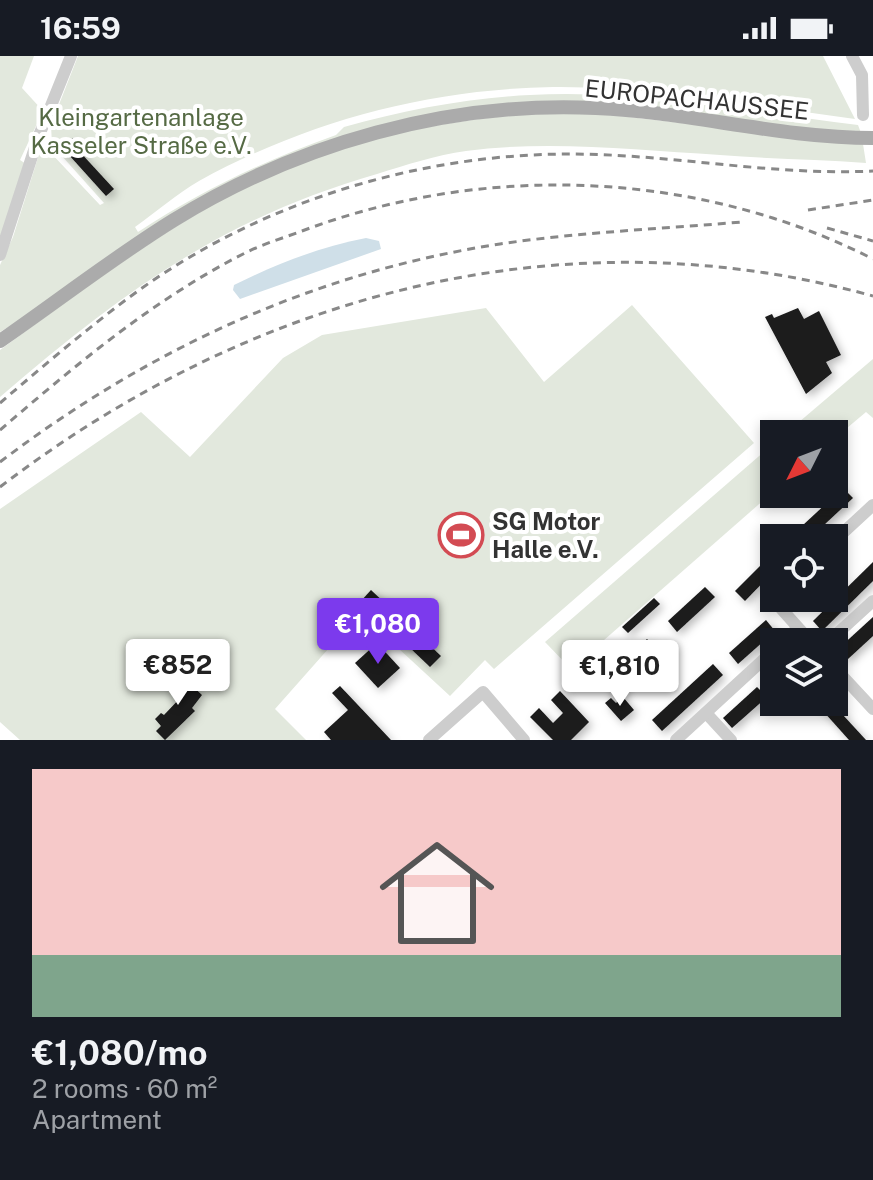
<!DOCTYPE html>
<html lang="en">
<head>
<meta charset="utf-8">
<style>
  :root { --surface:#171b24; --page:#242831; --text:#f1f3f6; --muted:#9ea1a6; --accent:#7c3aed }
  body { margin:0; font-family:"Public Sans",sans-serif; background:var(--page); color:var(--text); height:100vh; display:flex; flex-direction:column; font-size:30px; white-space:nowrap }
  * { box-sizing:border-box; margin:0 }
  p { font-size:26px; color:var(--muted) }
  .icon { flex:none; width:44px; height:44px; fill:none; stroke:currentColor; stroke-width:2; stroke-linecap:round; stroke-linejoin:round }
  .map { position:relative; height:684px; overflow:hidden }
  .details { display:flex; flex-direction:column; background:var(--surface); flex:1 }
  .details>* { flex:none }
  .needle { width:52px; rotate:228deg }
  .tools { position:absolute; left:760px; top:364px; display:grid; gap:16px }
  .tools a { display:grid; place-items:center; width:88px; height:88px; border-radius:0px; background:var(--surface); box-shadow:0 4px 12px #0003; font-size:40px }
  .price { position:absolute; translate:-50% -68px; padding:0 18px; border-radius:8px; background:#fff; color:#222; font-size:26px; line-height:52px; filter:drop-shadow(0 2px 4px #0008) }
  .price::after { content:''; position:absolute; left:50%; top:48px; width:24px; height:18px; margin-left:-12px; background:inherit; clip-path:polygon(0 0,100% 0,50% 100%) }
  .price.current { background:var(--accent); color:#fff }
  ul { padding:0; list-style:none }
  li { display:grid; align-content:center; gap:16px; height:424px; padding:0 32px }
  li span { display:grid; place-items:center; height:248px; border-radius:0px; color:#555 }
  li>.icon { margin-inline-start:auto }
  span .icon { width:144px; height:144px; fill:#fffc; stroke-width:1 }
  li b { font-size:34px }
  .status { display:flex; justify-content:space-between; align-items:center; height:56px; padding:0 40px; background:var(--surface); direction:ltr }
  .status svg { height:22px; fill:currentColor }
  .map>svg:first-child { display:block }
  .green { fill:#e2e8dd }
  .water { fill:#cfdfe8 }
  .building { fill:#1a1a1a; filter:url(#shadow) }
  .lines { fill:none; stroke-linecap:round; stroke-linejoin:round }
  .minor { stroke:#cdcdcd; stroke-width:12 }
  .major { stroke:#ababab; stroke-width:14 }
  .rail { stroke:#888; stroke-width:3; stroke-dasharray:8 6; stroke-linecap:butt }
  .labels { text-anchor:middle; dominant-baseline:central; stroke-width:8; stroke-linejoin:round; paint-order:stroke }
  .street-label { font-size:24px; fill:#333; stroke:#fff }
  .park-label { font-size:24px; fill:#556a44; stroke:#fff }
  .poi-label { font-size:24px; font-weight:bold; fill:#333; stroke:#fff; text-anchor:start }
</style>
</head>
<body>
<div class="status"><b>16:59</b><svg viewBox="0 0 49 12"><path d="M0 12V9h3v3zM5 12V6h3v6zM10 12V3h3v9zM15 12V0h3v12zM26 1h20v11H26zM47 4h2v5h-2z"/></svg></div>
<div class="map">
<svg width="873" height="684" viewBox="0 0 873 684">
  <defs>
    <filter id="shadow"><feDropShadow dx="3.5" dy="3.5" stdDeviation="4" flood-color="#0004"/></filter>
  </defs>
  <rect width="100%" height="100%" fill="#fff"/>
  <!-- green -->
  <g class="green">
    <polygon points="0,0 34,0 22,32 43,55 20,104 26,108 0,191"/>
    <path d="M78,0H823L855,63C755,50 654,30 553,31C428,33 308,65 199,125C177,138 156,156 135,171L138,176C201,135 265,104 336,79L344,71C404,54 468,42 530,39C639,33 750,56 858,69L861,77L542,47L295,98L0,276V209L13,181L41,92L49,95L100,149L104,147L52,89L51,69Z"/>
    <path d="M543,57H594L863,88L866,107C818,103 769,103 720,99C637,94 548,84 466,95C436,99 406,109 377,118C221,163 121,237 0,341V294C87,231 173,164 271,119C355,80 451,63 543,57Z"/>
    <polygon points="632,249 754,387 494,613 485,604 450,640 360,557 275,653 306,684 20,684 0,666 0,453 141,356 190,401 283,302 322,279 486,252 544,326"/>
    <polygon points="873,303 873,362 866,356 834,383 834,378 785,378"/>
    <polygon points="774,387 774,435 571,613 545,586"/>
  </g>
  <!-- water -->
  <path class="water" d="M366,182L379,185L381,193L240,243L233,234L234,229C276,208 320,191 366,182Z"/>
  <!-- building -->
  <g class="building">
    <polygon points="73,82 83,92 79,95 114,133 106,140 69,99 67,102 59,94"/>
    <polygon points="798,252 804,263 819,255 841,299 826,306 832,317 806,338 765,261 772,258 774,262"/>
    <polygon points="843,432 853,442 810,482 789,482"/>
    <polygon points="770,500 774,504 774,515 745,545 735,535"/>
    <polygon points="873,506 873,525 822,575 813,565"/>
    <polygon points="705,531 715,541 677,576 668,565"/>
    <polygon points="371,534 441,600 430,611 361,545"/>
    <polygon points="654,542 660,548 628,577 622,571"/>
    <polygon points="873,561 873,580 848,603 838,593"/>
    <polygon points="766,564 775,575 738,608 729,597"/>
    <polygon points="647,583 658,595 620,629 610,618"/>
    <polygon points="377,587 400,612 378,632 355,607"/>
    <polygon points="713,608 723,619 662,675 652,664"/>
    <polygon points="175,614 202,639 192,652 195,655 165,684 156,675 161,670 155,663 161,657 164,659 184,638 167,623"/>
    <polygon points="340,630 391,684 331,684 324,676 348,654 332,637"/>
    <polygon points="757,631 767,641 732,672 723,662"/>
    <polygon points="560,635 589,666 571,684 553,684 530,661 539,652 553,667 563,657 551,644"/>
    <polygon points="623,641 634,654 621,665 605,647 611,642 616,647"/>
    <polygon points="815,646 831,646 866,684 849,684"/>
  </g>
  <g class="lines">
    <!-- minor -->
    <g class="minor">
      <polyline points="852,0 862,19 863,59"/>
      <polyline points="0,199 38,82 71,0"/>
      <polyline points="834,485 873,449"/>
      <polyline points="778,542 777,548 811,586"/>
      <polyline points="783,586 798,572"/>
      <polyline points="828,586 873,545"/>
      <polyline points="834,611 873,653"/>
      <polyline points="706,657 731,684"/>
      <polyline points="429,684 483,636 524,684"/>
      <polyline points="676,684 774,594"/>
    </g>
    <!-- major -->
    <path class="major" d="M0,285C58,245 114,201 174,164C299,87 449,45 596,52C689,56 780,82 873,82"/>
    <!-- rail -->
    <g class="rail">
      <polyline points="808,154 873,144"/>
      <polyline points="827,172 873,185"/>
      <path d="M0,347C41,312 83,276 127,243C252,149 413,98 570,98C671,98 772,120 873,115"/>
      <path d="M0,374C77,308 154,243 245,197C263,188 283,182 302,175C485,106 698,114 873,203"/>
      <path d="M0,406C149,293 315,216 500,188C580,176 661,173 742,166"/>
      <path d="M0,431C252,238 563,154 873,240"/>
    </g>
  </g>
  <!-- icons -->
  <defs>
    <g id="stadium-ring" transform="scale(2.3)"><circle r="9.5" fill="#fff" stroke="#d34b53" stroke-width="1.5"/><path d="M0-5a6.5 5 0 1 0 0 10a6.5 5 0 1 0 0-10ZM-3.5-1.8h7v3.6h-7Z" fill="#d34b53"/></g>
  </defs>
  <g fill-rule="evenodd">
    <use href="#stadium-ring" x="461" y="479"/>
  </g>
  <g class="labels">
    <!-- street labels -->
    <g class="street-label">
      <text transform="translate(697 43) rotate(6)">EUROPACHAUSSEE</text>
    </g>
    <!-- park labels -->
    <g class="park-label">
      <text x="141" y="61">Kleingartenanlage<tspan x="141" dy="28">Kasseler Straße e.V.</tspan></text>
    </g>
    <!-- poi labels -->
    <g class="poi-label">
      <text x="492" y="465">SG Motor<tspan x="492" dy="28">Halle e.V.</tspan></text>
    </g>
  </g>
</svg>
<div class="tools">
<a><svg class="needle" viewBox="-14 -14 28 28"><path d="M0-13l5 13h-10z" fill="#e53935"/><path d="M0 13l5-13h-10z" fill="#9ea1a6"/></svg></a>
<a><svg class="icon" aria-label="locate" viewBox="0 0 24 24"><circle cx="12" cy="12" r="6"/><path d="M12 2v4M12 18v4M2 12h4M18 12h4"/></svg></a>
<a><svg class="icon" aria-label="layers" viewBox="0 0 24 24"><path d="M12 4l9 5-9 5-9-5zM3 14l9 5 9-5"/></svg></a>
</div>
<b class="price current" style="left:378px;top:610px">€1,080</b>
<b class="price" style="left:178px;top:651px">€852</b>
<b class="price" style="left:620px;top:652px">€1,810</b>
</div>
<section class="details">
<ul>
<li><span style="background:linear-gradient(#f6c9c9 75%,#7fa58c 0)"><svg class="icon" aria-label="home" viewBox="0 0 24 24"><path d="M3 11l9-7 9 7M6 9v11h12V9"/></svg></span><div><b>€1,080/mo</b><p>2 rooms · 60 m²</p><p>Apartment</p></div></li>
</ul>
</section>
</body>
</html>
